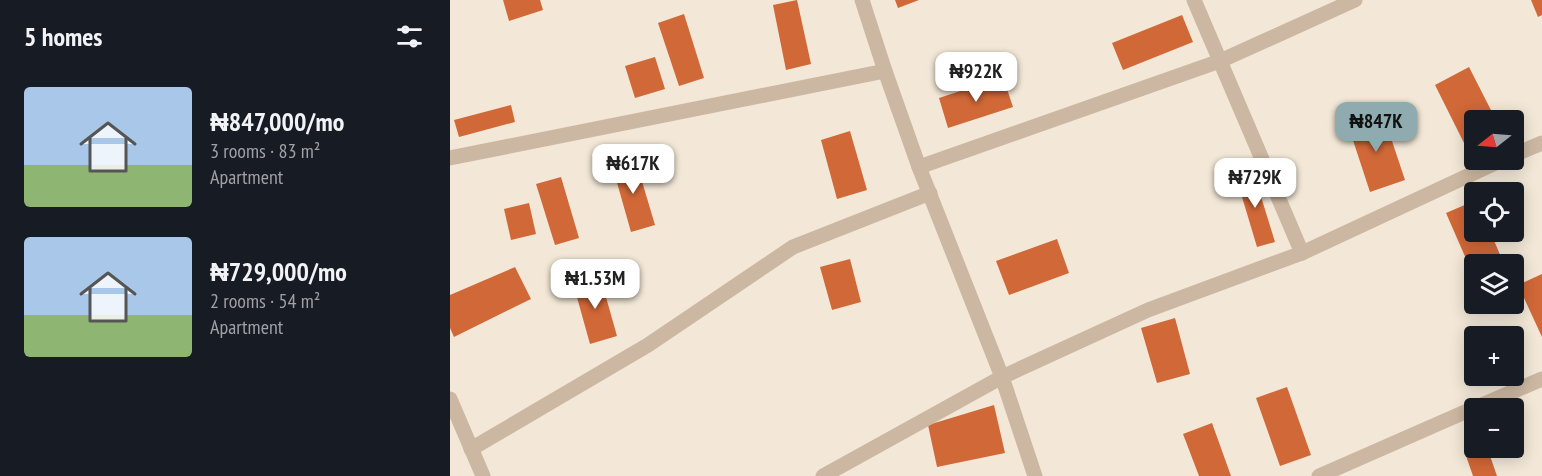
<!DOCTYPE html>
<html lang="en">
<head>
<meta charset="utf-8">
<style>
  :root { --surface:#171b24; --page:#20242c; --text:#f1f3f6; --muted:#9ea1a6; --accent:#8fabb0 }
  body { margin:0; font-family:"PT Sans Narrow",sans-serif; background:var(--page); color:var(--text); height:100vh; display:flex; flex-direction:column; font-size:22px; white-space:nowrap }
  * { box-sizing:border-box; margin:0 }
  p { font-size:20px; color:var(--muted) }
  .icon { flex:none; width:33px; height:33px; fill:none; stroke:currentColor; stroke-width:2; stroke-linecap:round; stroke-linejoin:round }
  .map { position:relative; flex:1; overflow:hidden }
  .sheet { display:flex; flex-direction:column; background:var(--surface); width:450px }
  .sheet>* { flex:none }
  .needle { width:39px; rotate:253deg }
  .fabs { position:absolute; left:1014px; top:110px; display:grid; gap:12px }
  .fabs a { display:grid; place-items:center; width:60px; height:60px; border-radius:6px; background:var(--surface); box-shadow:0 3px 15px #0003; font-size:30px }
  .price { position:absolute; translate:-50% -51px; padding:0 14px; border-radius:12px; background:#fff; color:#222; font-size:20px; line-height:39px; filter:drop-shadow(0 2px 3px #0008) }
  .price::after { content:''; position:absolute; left:50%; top:36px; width:18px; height:14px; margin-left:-9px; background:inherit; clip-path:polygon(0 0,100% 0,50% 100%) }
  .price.selected { background:var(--accent); color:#111 }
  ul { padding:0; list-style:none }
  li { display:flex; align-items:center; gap:18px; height:150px; padding:0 24px }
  li span { display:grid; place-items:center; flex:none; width:168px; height:120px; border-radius:6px; color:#555 }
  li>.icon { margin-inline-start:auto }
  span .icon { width:72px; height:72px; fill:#fffc; stroke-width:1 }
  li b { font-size:26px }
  h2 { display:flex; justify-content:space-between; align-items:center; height:72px; padding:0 24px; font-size:26px }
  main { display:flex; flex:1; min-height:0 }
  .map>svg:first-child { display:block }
  .building { fill:#d16838 }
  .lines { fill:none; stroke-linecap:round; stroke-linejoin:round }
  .minor { stroke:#ccb8a2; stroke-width:15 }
</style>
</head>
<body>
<main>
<section class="sheet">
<h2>5 homes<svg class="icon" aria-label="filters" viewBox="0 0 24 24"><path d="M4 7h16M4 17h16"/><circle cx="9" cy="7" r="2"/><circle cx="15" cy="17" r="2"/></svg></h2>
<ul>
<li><span style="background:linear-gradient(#a9c7e8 65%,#8fb573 0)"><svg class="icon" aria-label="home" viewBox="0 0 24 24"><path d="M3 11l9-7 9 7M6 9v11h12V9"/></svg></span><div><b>₦847,000/mo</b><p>3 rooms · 83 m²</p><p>Apartment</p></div></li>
<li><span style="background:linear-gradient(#a9c7e8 65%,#8fb573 0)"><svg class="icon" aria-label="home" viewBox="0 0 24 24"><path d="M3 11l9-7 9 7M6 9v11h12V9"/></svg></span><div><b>₦729,000/mo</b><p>2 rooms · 54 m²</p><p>Apartment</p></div></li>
</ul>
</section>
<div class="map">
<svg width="1092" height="476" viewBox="0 0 1092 476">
  <rect width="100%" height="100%" fill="#f3e8d7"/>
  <!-- building -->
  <g class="building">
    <polygon points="53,0 90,0 93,10 59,21"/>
    <polygon points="347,0 361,64 336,70 323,5"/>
    <polygon points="445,0 469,0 448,8"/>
    <polygon points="1081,0 1092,0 1092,15 1088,17"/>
    <polygon points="234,14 254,78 229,86 208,23"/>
    <polygon points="732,15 743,42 673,70 662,43"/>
    <polygon points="205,57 215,89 185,98 175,66"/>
    <polygon points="1019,67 1046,120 1024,120 1024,142 1016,147 985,85"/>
    <polygon points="553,77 563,107 498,128 489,98"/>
    <polygon points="61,105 65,122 9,137 4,120"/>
    <polygon points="933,114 955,180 920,192 898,125"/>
    <polygon points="400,131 417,190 387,199 371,140"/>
    <polygon points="185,158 205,225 181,232 162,165"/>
    <polygon points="803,171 825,242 807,247 786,177"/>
    <polygon points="111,177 129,238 105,245 86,184"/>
    <polygon points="1024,201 1024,231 1040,231 1054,264 1024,264 1024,277 996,213"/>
    <polygon points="79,203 86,234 61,240 54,209"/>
    <polygon points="607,239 619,273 559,295 546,261"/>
    <polygon points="400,259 411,302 382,310 370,267"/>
    <polygon points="65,267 81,299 4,337 0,328 0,295"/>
    <polygon points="1092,274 1092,337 1068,285"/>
    <polygon points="150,276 167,336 140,344 123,283"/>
    <polygon points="725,318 740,374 707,383 691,328"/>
    <polygon points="837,387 861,455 830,466 806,398"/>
    <polygon points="544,405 555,453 487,467 478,425"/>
    <polygon points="762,423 781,476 749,476 733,434"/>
    <polygon points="1032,447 1037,447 1047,476 1023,476 1015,453"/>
  </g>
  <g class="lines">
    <!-- minor -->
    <g class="minor">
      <polyline points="412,0 435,71 469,167 552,377 585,476"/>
      <polyline points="744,0 852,253"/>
      <polyline points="1064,155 1092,143"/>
      <polyline points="0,158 435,71"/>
      <polyline points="469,167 770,61 905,0"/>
      <polyline points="0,399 33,476"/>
      <polyline points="1025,408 1092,379"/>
      <polyline points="21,449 198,345 343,247 480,193"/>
      <polyline points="373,476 552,377 698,310 852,253 1054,159"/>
      <polyline points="869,476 1024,408"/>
    </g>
  </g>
</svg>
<div class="fabs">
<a><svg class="needle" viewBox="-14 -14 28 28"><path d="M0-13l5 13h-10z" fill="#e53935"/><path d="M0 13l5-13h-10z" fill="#9ea1a6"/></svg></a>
<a><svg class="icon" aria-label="locate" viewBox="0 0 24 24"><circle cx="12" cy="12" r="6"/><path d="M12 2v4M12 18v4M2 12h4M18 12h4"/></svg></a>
<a><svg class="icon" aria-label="layers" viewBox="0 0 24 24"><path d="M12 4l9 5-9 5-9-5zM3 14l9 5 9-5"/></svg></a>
<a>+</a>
<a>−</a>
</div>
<b class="price" style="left:526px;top:103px">₦922K</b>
<b class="price selected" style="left:926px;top:153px">₦847K</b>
<b class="price" style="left:183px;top:195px">₦617K</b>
<b class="price" style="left:805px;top:209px">₦729K</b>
<b class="price" style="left:145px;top:310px">₦1.53M</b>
</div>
</main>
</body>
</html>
